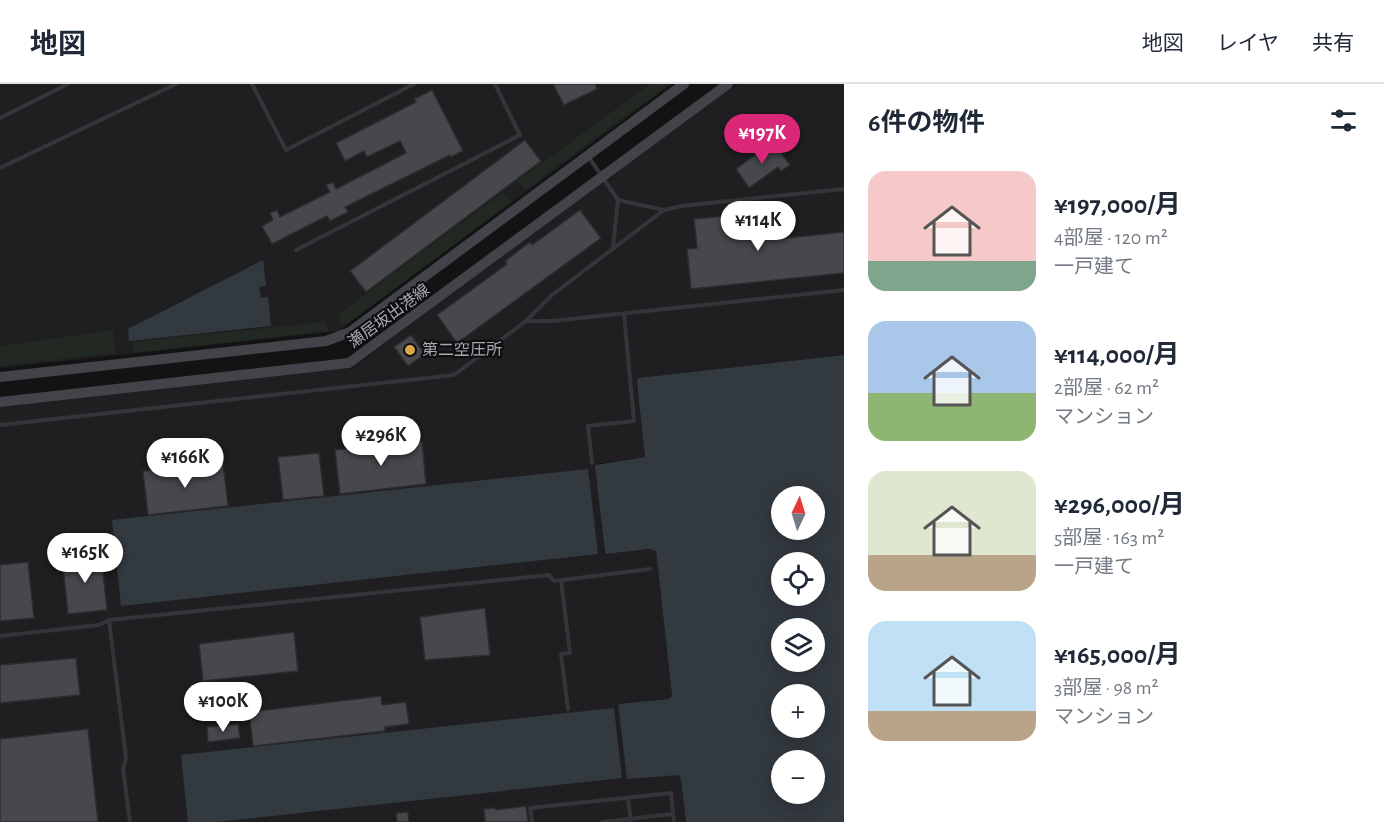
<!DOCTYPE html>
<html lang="ja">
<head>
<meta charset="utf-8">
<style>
  :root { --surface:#fff; --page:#f6f6f7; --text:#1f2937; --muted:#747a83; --line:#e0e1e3; --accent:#db2777 }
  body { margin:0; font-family:"Alegreya Sans","Noto Sans JP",sans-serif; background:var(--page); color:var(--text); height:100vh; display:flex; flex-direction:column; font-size:22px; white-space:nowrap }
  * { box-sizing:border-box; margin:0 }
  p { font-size:20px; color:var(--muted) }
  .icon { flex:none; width:33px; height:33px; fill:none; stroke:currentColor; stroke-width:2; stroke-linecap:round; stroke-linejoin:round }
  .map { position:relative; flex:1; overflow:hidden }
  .drawer { display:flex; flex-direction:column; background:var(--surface); width:540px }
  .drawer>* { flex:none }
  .needle { width:39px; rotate:4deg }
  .buttons { position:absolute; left:771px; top:402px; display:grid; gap:12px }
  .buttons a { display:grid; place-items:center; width:54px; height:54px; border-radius:50%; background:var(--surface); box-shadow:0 3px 15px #0003; font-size:30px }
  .price { position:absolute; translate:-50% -51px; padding:0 14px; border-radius:21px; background:#fff; color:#222; font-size:20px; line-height:39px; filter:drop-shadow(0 2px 3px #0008) }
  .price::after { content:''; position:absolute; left:50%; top:36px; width:18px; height:14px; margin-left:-9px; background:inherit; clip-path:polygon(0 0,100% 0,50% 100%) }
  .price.active { background:var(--accent); color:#fff }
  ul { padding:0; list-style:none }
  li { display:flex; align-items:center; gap:18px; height:150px; padding:0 24px }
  li span { display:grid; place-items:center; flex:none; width:168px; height:120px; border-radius:18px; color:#555 }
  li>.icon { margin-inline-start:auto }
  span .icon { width:72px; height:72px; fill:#fffc; stroke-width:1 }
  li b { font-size:26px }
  h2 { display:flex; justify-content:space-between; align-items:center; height:72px; padding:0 24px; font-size:26px }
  header { display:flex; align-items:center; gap:36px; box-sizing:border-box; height:84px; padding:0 30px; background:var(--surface); border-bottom:2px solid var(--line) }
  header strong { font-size:28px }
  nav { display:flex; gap:33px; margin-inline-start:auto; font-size:21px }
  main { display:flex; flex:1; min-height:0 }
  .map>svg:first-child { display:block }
  .built { fill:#1f1f21 }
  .green { fill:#222923 }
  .water { fill:#32393f; fill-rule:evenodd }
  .building { fill:#47484c; stroke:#2d2d30; stroke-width:1.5 }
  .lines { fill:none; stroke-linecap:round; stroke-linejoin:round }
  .service { stroke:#353539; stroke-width:4 }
  .secondary { stroke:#434449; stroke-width:10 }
  .poi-dot { fill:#daa845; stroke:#0e0e0f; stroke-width:2 }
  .labels { text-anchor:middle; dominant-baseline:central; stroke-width:4.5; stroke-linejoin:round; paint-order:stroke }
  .street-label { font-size:16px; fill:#a6aab3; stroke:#0e0e0f }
  .poi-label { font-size:16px; fill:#a6aab3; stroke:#0e0e0f; text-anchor:start }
</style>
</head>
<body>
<header>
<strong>地図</strong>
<nav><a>地図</a><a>レイヤ</a><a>共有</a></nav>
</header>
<main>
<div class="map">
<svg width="844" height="738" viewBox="0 0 844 738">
  <rect width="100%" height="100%" fill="#131314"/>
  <!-- built -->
  <g class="built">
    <polygon points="0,0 672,0 338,247 0,284"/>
    <polygon points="737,0 844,0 844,271 638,294 637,299 645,373 596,380 604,470 650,465 656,466 672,612 668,615 619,620 627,695 679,690 681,696 686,738 0,738 0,323 352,284 655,57"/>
  </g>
  <!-- green -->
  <g class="green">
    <polygon points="650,0 664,0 665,3 525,106 518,97"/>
    <polygon points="504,108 511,118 343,243 338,231"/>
    <polygon points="325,238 328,247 134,269 132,258"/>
    <polygon points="113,246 116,269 0,282 0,262"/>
  </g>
  <!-- water -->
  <g class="water">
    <polygon points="263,176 266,202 259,203 261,214 268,213 271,242 129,257 128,245"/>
    <path d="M844,271V738H686L681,696L679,691L627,695L618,620L668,615L672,612L656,467L650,465L605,470L595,381L645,373L637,299L638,294ZM782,412H814V446H782ZM782,478H814V512H782ZM814,544V578H782V544ZM782,610H814V644H782ZM782,676H814V710H782Z"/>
    <polygon points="588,385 598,470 121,522 112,436"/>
    <polygon points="614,624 622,694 216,738 188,738 181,671"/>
  </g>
  <!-- building -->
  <g class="building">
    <polygon points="553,0 595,0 597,5 564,21"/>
    <polygon points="432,6 463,67 451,73 450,71 345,123 348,128 330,137 327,132 272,160 262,142 273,136 270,129 277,126 280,133 330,108 326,101 333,98 336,105 406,69 400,57 367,73 364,67 345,77 336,59 416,18 414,15"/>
    <polygon points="525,56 541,77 366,208 350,187"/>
    <polygon points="773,58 790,81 781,87 778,83 749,104 736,85"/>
    <polygon points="580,126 601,154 457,259 437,231 507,180 505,177 530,158 532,161"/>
    <polygon points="774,127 778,155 844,148 844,189 691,205 687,165 697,164 694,135"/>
    <polygon points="411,251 425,270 408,282 394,263"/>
    <polygon points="422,357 426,400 340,410 335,366"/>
    <polygon points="319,369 324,412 283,416 278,373"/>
    <polygon points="223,379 228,422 148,431 143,387"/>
    <polygon points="101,469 107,526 68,530 62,474"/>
    <polygon points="28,478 34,534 0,537 0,481"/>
    <polygon points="485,524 490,571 425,576 420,533"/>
    <polygon points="294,548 298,587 203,597 199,560"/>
    <polygon points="76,574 80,611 0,619 0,581"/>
    <polygon points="381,612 382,621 406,618 409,640 385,643 385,647 253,662 249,628"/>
    <polygon points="238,640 240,654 208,658 207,643"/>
    <polygon points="88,645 98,738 0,738 0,655"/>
    <polygon points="526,722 528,738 485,738 484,725 495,724 496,726"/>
    <polygon points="408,728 409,738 397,738 396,729"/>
  </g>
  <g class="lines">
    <!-- service -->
    <g class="service">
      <polyline points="252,0 286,66 414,0"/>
      <polyline points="0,34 68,0"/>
      <polyline points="588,72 618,116"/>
      <polyline points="0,84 176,0"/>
      <polyline points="613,163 618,116 664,126"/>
      <polyline points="296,166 520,51 495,0"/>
      <polyline points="526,237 552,237 844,206"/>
      <polyline points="0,341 454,291 526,237 552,211 664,126 681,122 844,105"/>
      <polyline points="592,379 588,342 634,337 624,230"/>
      <polyline points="561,496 570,569 561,570 568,625"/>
      <polyline points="109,536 126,674 123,685 130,738"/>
      <polyline points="0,552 99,541 109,536 549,491 554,497 650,485"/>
      <polyline points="628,714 631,738"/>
      <polyline points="532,738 530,724 671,709 674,738"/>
      <polyline points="602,738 673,730"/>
    </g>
    <!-- secondary -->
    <g class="secondary">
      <polyline points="0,293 326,257 350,248 684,0"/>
      <polyline points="0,318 349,279 728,0"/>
    </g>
  </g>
  <!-- markers -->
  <circle class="poi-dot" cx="410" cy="266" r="6"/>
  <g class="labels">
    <!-- street labels -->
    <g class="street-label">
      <text transform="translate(389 232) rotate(-36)">瀬居坂出港線</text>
    </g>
    <!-- poi labels -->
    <g class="poi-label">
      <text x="422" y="266">第二空圧所</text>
    </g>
  </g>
</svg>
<div class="buttons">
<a><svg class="needle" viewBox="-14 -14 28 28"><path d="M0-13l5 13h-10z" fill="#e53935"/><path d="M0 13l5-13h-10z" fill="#747a83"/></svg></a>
<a><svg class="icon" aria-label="locate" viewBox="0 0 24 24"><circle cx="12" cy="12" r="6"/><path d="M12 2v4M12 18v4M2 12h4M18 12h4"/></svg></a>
<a><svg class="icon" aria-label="layers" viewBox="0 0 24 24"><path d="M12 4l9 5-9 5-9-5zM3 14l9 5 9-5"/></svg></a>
<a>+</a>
<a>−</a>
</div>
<b class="price active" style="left:762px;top:81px">¥197K</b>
<b class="price" style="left:758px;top:168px">¥114K</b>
<b class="price" style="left:381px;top:383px">¥296K</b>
<b class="price" style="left:185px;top:405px">¥166K</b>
<b class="price" style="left:85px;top:500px">¥165K</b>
<b class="price" style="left:223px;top:649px">¥100K</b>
</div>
<section class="drawer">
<h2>6件の物件<svg class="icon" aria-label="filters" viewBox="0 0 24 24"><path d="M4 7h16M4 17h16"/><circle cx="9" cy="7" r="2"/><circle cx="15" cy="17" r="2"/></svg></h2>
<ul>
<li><span style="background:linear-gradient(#f6c9c9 75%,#7fa58c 0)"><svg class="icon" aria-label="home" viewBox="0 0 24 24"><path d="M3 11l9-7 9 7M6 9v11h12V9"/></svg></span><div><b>¥197,000/月</b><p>4部屋 · 120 m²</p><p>一戸建て</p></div></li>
<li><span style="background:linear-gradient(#a9c7e8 60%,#8fb573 0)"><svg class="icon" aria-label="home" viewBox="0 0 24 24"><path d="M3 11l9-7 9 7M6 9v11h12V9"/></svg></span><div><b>¥114,000/月</b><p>2部屋 · 62 m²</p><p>マンション</p></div></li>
<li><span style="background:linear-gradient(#dfe7d0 70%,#b9a48a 0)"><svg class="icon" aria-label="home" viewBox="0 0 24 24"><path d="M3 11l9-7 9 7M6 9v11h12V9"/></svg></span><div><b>¥296,000/月</b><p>5部屋 · 163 m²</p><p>一戸建て</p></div></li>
<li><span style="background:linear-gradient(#bfe0f5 75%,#b9a48a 0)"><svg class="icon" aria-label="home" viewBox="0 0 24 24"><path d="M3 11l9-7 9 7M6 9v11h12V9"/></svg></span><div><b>¥165,000/月</b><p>3部屋 · 98 m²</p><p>マンション</p></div></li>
</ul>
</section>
</main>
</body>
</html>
